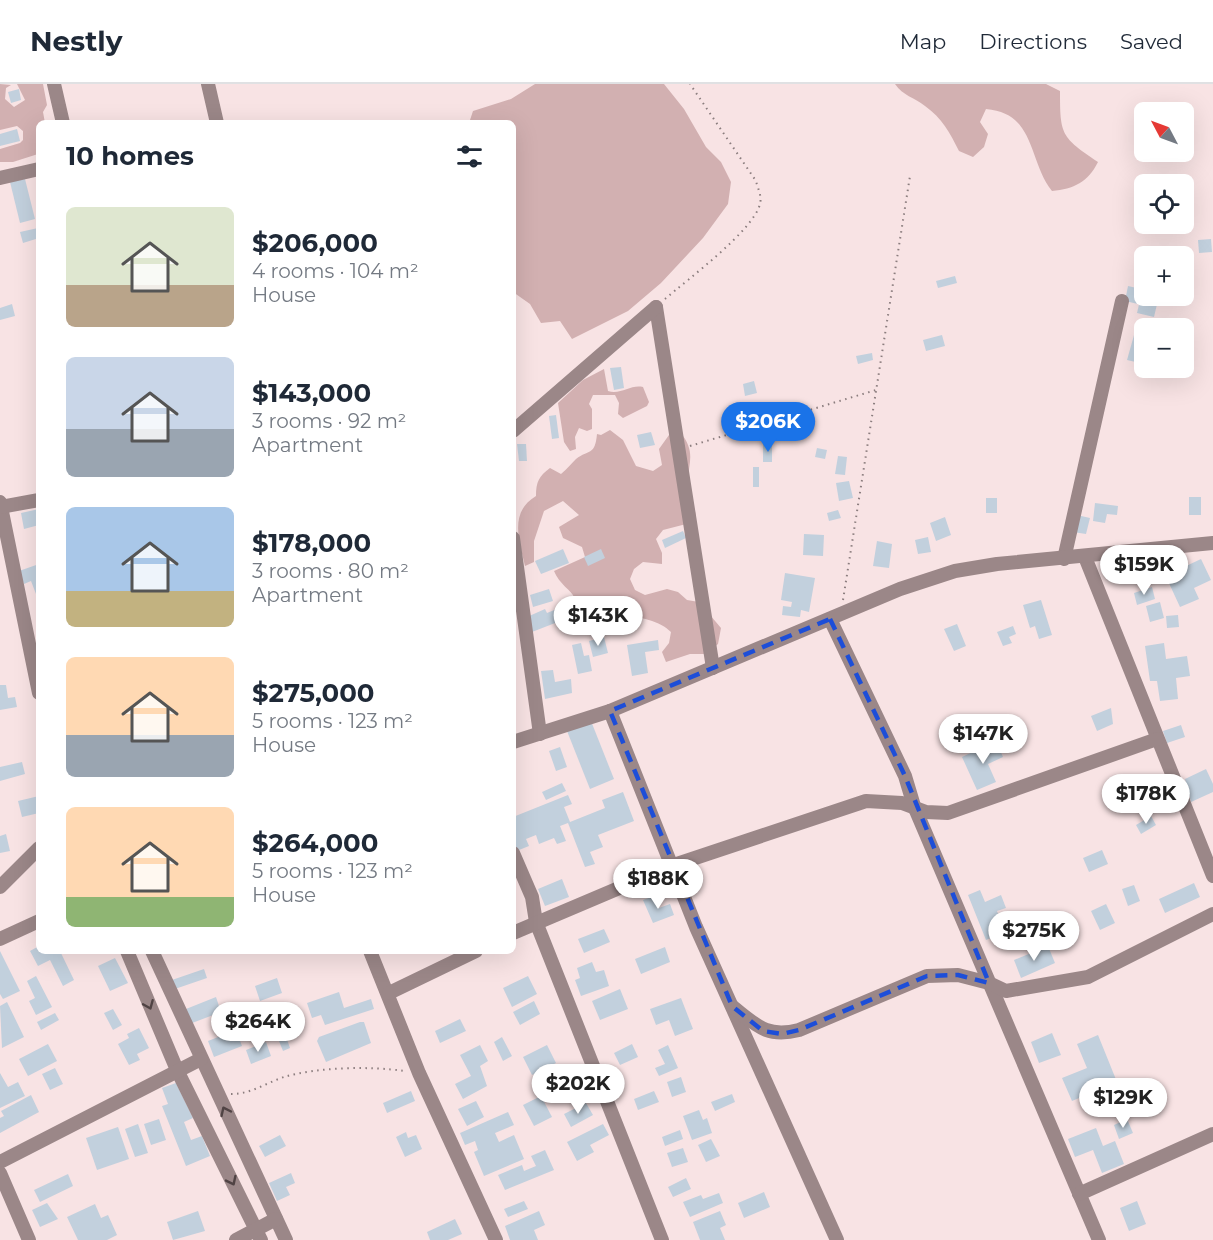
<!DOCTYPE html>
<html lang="en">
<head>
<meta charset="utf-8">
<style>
  :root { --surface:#fff; --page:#f6f6f7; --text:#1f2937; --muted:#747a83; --line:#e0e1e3; --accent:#1a73e8 }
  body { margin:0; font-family:Montserrat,sans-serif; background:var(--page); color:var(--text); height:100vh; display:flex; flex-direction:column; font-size:22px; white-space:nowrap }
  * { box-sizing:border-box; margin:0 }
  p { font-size:20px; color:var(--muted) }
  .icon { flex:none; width:33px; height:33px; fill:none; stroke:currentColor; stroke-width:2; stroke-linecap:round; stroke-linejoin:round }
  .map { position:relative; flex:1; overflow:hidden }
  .drawer { position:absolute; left:36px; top:36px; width:480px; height:834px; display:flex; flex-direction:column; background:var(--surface); border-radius:9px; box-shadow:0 6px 24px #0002 }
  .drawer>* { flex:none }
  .needle { width:39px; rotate:311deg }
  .fabs { position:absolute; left:1134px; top:18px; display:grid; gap:12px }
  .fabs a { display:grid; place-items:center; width:60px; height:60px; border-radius:9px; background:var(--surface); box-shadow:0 6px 24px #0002; font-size:30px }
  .price { position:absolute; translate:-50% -51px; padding:0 14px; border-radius:21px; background:#fff; color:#222; font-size:20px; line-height:39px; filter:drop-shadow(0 2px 3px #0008) }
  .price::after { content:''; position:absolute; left:50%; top:36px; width:18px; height:14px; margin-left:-9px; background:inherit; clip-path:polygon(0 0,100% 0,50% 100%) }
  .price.active { background:var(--accent); color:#fff }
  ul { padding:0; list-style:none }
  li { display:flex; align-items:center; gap:18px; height:150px; padding:0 30px }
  li span { display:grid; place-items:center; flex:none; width:168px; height:120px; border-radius:9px; color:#555 }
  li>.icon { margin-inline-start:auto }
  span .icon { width:72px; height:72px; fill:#fffc; stroke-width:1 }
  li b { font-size:26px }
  h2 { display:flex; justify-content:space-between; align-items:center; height:72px; padding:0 30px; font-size:26px }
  header { display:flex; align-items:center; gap:36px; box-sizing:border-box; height:84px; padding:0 30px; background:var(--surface); border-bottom:2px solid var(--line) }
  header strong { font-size:28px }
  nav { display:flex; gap:33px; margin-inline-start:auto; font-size:21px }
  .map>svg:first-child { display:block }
  .green { fill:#d2b0b1 }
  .building { fill:#c2d0dd }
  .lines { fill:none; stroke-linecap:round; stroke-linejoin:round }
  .path { stroke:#8b7d7e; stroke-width:2; stroke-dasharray:1.5 4.5; stroke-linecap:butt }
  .minor { stroke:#9b8788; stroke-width:14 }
  .oneway { stroke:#504344 }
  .marked { fill:none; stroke:#1d4ed8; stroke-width:4.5; stroke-dasharray:12 8; stroke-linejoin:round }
</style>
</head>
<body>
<header>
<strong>Nestly</strong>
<nav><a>Map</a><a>Directions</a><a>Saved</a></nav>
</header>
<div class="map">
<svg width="1213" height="1156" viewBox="0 0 1213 1156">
  <rect width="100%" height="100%" fill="#f8e3e4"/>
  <!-- green -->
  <g class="green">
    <polygon points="0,0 11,1 6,4 5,15 14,23 25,16 17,0 43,0 47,21 43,28 45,39 39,39 38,70 13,78 0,78 0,65 20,59 23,56 23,47 17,42 0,46"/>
    <polygon points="535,0 664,0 684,25 706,63 721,78 731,98 728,120 703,154 661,199 628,227 572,255 560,237 541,239 530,220 513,208 513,39 469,39 473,27 511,15"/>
    <path d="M895,0H1046L1060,7C1060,51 1061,53 1098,78C1088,98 1074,105 1052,107C1028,77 1036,29 986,25L980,38L988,50L984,63L973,73L959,67C950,49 942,34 925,22C914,13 903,12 895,0Z"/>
    <path d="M604,285L608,307C621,311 631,300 643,303L649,318L647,322L623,334L618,330L619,319L615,311H593L589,320L592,325V345L587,347L579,344L575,353L576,365L570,367L564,358L558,319L583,296Z"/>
    <path d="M610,346L623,356L636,382L653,387L662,381L659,365L669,351L680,348C699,371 685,382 689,404C690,414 695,423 696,433L694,438L663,446L656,455L662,469V480L643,478L634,485L630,495L635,506L645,511L667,505L678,508L687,516L699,518L721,544L718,560L706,570H690L666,578L662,568L669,559L671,548C660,536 634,531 618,532L606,549C571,538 584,542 574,513C572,507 559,500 554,487L585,473L582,463L563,454L559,443L579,431L563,417L544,427L534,457V478L525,482C519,456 509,428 536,412C536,398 539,392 550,384L561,390C567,385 571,380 576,375C589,365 595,372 597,350L601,351Z"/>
  </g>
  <!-- building -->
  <g class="building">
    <polygon points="19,5 21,16 11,19 8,8"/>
    <polygon points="17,45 20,57 0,62 0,50"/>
    <polygon points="25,95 35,135 20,139 10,98"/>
    <polygon points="38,144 39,154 23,159 20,148"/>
    <polygon points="1211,155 1212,168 1199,169 1198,156"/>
    <polygon points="955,192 957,199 938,204 936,197"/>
    <polygon points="1128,202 1141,205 1138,220 1125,217"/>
    <polygon points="1141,212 1158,216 1154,233 1137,229"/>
    <polygon points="12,220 15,232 0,236 0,224"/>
    <polygon points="1136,244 1144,247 1144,280 1127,276"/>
    <polygon points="942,251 945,262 926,267 923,256"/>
    <polygon points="872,269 873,276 858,280 856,272"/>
    <polygon points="621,283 624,304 614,306 610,284"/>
    <polygon points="754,297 757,309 745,312 743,300"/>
    <polygon points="556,331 559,354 552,355 549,332"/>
    <polygon points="651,348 655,361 640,364 637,351"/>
    <polygon points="517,360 526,360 527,377 519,377"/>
    <rect x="763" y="360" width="9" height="18"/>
    <polygon points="817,364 827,366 825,375 815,373"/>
    <polygon points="838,372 847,373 845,391 835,390"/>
    <rect x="753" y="383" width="6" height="20"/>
    <polygon points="849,397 853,414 839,417 836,399"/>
    <rect x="1189" y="413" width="12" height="18"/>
    <rect x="986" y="414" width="11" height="15"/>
    <polygon points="1095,419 1118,422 1117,431 1107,430 1105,439 1093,437"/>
    <polygon points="39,425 39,441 24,445 21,429"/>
    <polygon points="838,426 841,434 829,437 827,429"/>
    <polygon points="1077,431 1090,434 1086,450 1073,448"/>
    <polygon points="945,433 951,451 936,457 930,439"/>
    <polygon points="683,447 686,454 665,464 662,456"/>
    <polygon points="804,450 824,451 823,472 803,471"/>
    <polygon points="928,453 931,468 918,470 915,456"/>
    <polygon points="877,457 892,460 889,484 873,482"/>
    <polygon points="563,465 569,479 541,490 535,477"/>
    <polygon points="601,465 605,474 588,482 584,473"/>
    <polygon points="1201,475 1211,496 1194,504 1199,515 1180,523 1168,497 1186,488 1184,483"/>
    <polygon points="39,480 39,509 36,510 31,497 24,500 19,487"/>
    <polygon points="785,489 815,494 809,528 801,526 800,533 782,531 783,522 791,523 792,518 781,516"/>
    <polygon points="1152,503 1155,515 1137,521 1134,509"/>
    <polygon points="549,505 553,517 533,523 530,511"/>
    <polygon points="1041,516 1052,551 1039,555 1035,542 1030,544 1023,521"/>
    <polygon points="1160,518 1164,534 1150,538 1146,522"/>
    <polygon points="564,522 568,534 532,548 527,533 545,525 547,529"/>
    <polygon points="1178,531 1179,543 1167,544 1166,532"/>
    <polygon points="957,540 966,562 954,567 944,545"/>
    <polygon points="1013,542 1016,550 1009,553 1012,559 1003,562 997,548"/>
    <polygon points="604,553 608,569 593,573 589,557"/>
    <polygon points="658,556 659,566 645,568 648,589 632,592 627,561"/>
    <polygon points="581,559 584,572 589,571 592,587 578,590 572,561"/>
    <polygon points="1164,559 1166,575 1187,572 1190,592 1176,594 1178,615 1160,617 1157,597 1150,597 1145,562"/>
    <polygon points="553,586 555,598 571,595 572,609 545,615 541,587"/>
    <polygon points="0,601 6,601 8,614 15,613 17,623 0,626"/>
    <polygon points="1111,624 1113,640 1097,647 1091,632"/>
    <polygon points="591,637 614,695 590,705 567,647"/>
    <polygon points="1181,641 1185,653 1167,659 1163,647"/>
    <polygon points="996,657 1003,673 988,680 996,698 977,706 962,673"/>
    <polygon points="560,663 567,683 556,687 549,667"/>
    <polygon points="22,678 25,690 0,697 0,683"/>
    <polygon points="1206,685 1213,700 1213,708 1191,718 1185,695"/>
    <polygon points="562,699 566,707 546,716 542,708"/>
    <polygon points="623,708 634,737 598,751 603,763 590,768 595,780 585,783 568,739 560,742 566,757 557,760 554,754 539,760 536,751 526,755 529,762 514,768 513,733 568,711 572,720 564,723 570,738 605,724 602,716"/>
    <polygon points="39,712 39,729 22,733 18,717"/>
    <polygon points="1151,732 1156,741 1141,750 1136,741"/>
    <polygon points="6,750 10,767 0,769 0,752"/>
    <polygon points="1102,766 1108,780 1089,788 1083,774"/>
    <polygon points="656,794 660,801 642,810 638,803"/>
    <polygon points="562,795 569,813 545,822 538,805"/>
    <polygon points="1194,799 1200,813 1165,829 1159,815"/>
    <polygon points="1134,801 1140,817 1128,822 1122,805"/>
    <polygon points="980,806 985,818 1001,811 1006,824 997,827 1005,848 986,856 968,811"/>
    <polygon points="654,812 659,824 670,820 674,831 653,839 643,816"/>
    <polygon points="1106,820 1115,839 1100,846 1091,827"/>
    <polygon points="604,845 610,858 584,869 578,855"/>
    <polygon points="39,862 39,867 60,867 74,896 63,902 50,876 38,882 30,867"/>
    <polygon points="1048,862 1055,879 1021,894 1014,876"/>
    <polygon points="665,863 670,878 641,890 635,875"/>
    <polygon points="0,867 20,907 3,915 0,910"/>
    <polygon points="115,874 128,899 110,907 98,882"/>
    <polygon points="592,878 596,888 604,886 609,902 581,912 575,896 580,894 577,884"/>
    <polygon points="204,885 207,894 172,906 169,897"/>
    <polygon points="36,892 52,923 36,931 29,917 35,914 27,897"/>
    <polygon points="528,892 537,910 512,923 503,904"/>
    <polygon points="277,894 282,909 260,917 255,902"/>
    <polygon points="620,905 628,925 600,936 592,917"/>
    <polygon points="339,908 344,924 371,915 374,925 325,941 321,931 312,934 307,919"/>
    <polygon points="216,913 221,928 187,941 181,927"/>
    <polygon points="681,914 693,945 675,952 669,936 656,941 650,925"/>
    <polygon points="534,917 540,930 520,941 513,928"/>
    <polygon points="7,918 24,953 2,964 0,922"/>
    <polygon points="113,925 122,941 113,946 104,929"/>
    <polygon points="55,929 59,936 41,946 37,938"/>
    <polygon points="460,935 466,947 440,959 435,947"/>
    <polygon points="360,938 364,938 371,959 326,978 317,957 319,953"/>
    <polygon points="139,944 149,964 137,970 140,976 129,981 118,960 129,954 127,950"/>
    <polygon points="283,944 290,964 283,967 275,947"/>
    <polygon points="236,946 242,962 214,973 208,957"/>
    <polygon points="1052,949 1061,971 1039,979 1031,958"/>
    <polygon points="1098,951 1117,998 1072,1017 1062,994 1087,984 1077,960"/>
    <polygon points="502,953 512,972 503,977 494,958"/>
    <polygon points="266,958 271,972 251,980 246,966"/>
    <polygon points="48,960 57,977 28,992 19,975"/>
    <polygon points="632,960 638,973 620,981 614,969"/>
    <polygon points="480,961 488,977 480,982 487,1002 463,1015 455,1000 471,992 460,971"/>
    <polygon points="547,961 556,979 532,991 523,973"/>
    <polygon points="668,961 678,984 659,992 655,984 665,980 658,966"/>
    <polygon points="55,984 63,1000 50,1006 42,990"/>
    <polygon points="0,989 8,1003 18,998 25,1012 0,1024"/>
    <polygon points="681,993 686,1008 672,1013 667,998"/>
    <polygon points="176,999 193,1034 184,1038 191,1056 202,1052 210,1072 186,1082 162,1022 168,1020 162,1004"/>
    <polygon points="411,1007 415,1017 387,1029 383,1019"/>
    <polygon points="654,1007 659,1018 638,1026 634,1015"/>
    <polygon points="732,1010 735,1018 715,1027 711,1018"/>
    <polygon points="31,1011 39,1028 0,1049 0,1034 4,1032 1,1027"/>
    <polygon points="541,1012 552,1033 534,1042 523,1021"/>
    <polygon points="476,1017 484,1033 467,1042 458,1025"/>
    <polygon points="586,1019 593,1031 571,1043 564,1030"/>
    <polygon points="699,1026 703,1036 707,1034 712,1049 692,1056 683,1032"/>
    <polygon points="508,1028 514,1041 495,1049 499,1058 514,1051 524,1075 484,1092 474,1068 478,1066 475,1057 465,1061 460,1049"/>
    <polygon points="159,1035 166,1056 151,1061 144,1040"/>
    <polygon points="1127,1035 1133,1049 1119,1055 1114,1041"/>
    <polygon points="138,1040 148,1069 135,1073 125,1045"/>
    <polygon points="603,1040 609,1051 590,1061 594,1068 577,1077 567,1058"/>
    <polygon points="118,1043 129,1075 97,1086 86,1054"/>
    <polygon points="1096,1044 1103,1062 1115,1057 1124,1080 1102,1089 1093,1066 1075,1073 1068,1055"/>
    <polygon points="680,1046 683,1055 665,1062 662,1053"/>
    <polygon points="406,1048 408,1054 416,1051 422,1065 405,1073 396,1053"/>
    <polygon points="280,1051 286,1062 265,1073 259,1062"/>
    <polygon points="711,1055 720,1072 706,1078 698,1061"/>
    <polygon points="683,1064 688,1078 672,1083 667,1069"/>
    <polygon points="545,1066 554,1086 505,1106 498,1091 522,1081 524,1087 536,1082 531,1072"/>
    <polygon points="291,1089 295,1099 286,1103 290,1111 277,1117 269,1099"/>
    <polygon points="68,1090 73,1102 40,1118 34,1106"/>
    <polygon points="686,1094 691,1105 673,1113 668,1103"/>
    <polygon points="764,1108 770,1123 744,1134 738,1119"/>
    <polygon points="719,1109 723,1119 690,1133 683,1118 701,1111 703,1115"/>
    <polygon points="524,1117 528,1125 508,1133 504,1125"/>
    <polygon points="1137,1117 1146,1140 1129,1147 1120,1124"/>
    <polygon points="47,1119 58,1135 40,1143 32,1126"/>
    <polygon points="95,1120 101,1134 108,1131 117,1151 107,1156 78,1156 67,1133"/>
    <polygon points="198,1127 205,1147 173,1156 167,1138"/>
    <polygon points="539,1127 545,1141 534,1146 538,1156 510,1156 505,1142"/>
    <polygon points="720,1127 726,1141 720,1144 725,1156 700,1156 693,1138"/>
    <polygon points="455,1135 462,1150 448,1156 430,1156 427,1148"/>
  </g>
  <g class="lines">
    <!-- path -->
    <g class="path">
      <path d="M665,215C688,195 753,147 760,120C762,112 758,105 756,97L690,0"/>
      <polyline points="690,362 876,306"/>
      <polyline points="843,516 910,92"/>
      <path d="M231,1010C251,1010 266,999 284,993C317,983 371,982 404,987"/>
    </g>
    <!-- minor -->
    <g class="minor">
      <polyline points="54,0 63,39"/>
      <polyline points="208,0 217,39"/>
      <polyline points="0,94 39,85"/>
      <polyline points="656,223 713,584"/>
      <polyline points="513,347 656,223"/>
      <polyline points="0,418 39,609"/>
      <polyline points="0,423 39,416"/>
      <polyline points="513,454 540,650"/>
      <polyline points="1085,473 1213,792"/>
      <polyline points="1064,475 1122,217"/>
      <polyline points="830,535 905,692 914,722 1099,1156"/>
      <polyline points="610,627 696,843 837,1156"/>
      <polyline points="513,658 610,627 900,505 955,487 997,480 1213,459"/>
      <polyline points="513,769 532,813 536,838 662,1156"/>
      <polyline points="0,803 39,764"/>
      <polyline points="513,849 671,782 866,717 902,719 926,728 948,729 1157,655"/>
      <polyline points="0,855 39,837"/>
      <polyline points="127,867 177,986 261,1156"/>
      <polyline points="152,867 286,1156"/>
      <polyline points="370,867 419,989 496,1156"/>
      <polyline points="389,909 476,867"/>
      <path d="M733,923C757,942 767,954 799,946L927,892L958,891L989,899L1006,907L1088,893L1213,830"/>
      <polyline points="0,1078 201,975"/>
      <polyline points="0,1089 29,1156"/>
      <polyline points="1079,1110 1213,1050"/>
      <polyline points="236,1156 276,1135"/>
    </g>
  </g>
  <!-- one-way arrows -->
  <defs><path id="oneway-chevron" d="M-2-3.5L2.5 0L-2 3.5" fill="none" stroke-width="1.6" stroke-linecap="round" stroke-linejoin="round" transform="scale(1.5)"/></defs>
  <g class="oneway">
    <use href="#oneway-chevron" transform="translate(149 921) rotate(67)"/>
    <use href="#oneway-chevron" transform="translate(225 1027) rotate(-115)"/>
    <use href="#oneway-chevron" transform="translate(232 1097) rotate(64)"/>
  </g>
  <!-- marked area -->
  <path class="marked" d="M830,535L905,692L989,899L958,891L927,892L799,946L782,950L763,947L732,922L610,627Z"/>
</svg>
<div class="fabs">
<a><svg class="needle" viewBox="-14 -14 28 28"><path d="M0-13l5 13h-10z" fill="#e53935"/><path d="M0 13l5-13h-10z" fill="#747a83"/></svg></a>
<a><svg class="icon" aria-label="locate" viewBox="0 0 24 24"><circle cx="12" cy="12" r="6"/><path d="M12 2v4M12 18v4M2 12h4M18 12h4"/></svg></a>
<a>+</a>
<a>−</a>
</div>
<b class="price active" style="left:768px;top:369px">$206K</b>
<b class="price" style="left:1144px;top:512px">$159K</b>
<b class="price" style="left:598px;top:563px">$143K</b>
<b class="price" style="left:983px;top:681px">$147K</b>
<b class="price" style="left:1146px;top:741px">$178K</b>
<b class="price" style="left:658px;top:826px">$188K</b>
<b class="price" style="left:1034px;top:878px">$275K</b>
<b class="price" style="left:258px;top:969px">$264K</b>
<b class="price" style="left:578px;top:1031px">$202K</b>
<b class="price" style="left:1123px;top:1045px">$129K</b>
<section class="drawer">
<h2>10 homes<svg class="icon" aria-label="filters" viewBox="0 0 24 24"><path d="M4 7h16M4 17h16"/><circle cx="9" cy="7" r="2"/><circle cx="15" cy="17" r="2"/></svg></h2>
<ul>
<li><span style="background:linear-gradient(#dfe7d0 65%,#b9a48a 0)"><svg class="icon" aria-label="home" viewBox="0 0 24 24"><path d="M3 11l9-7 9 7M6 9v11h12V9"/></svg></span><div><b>$206,000</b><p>4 rooms · 104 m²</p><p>House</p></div></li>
<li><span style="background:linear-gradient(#c9d6e8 60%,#9aa5b1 0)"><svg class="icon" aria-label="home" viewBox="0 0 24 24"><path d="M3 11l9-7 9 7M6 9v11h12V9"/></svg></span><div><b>$143,000</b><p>3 rooms · 92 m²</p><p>Apartment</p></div></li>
<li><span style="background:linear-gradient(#a9c7e8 70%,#c2b280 0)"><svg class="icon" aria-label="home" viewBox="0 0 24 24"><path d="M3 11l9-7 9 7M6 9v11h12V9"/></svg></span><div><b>$178,000</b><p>3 rooms · 80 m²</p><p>Apartment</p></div></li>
<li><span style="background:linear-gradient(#ffd9b3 65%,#9aa5b1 0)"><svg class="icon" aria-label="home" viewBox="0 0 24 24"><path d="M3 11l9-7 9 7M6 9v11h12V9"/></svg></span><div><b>$275,000</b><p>5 rooms · 123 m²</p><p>House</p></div></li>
<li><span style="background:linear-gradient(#ffd9b3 75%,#8fb573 0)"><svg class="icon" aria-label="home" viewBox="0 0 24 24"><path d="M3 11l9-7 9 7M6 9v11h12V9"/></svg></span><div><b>$264,000</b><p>5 rooms · 123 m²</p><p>House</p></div></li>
</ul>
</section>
</div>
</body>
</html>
